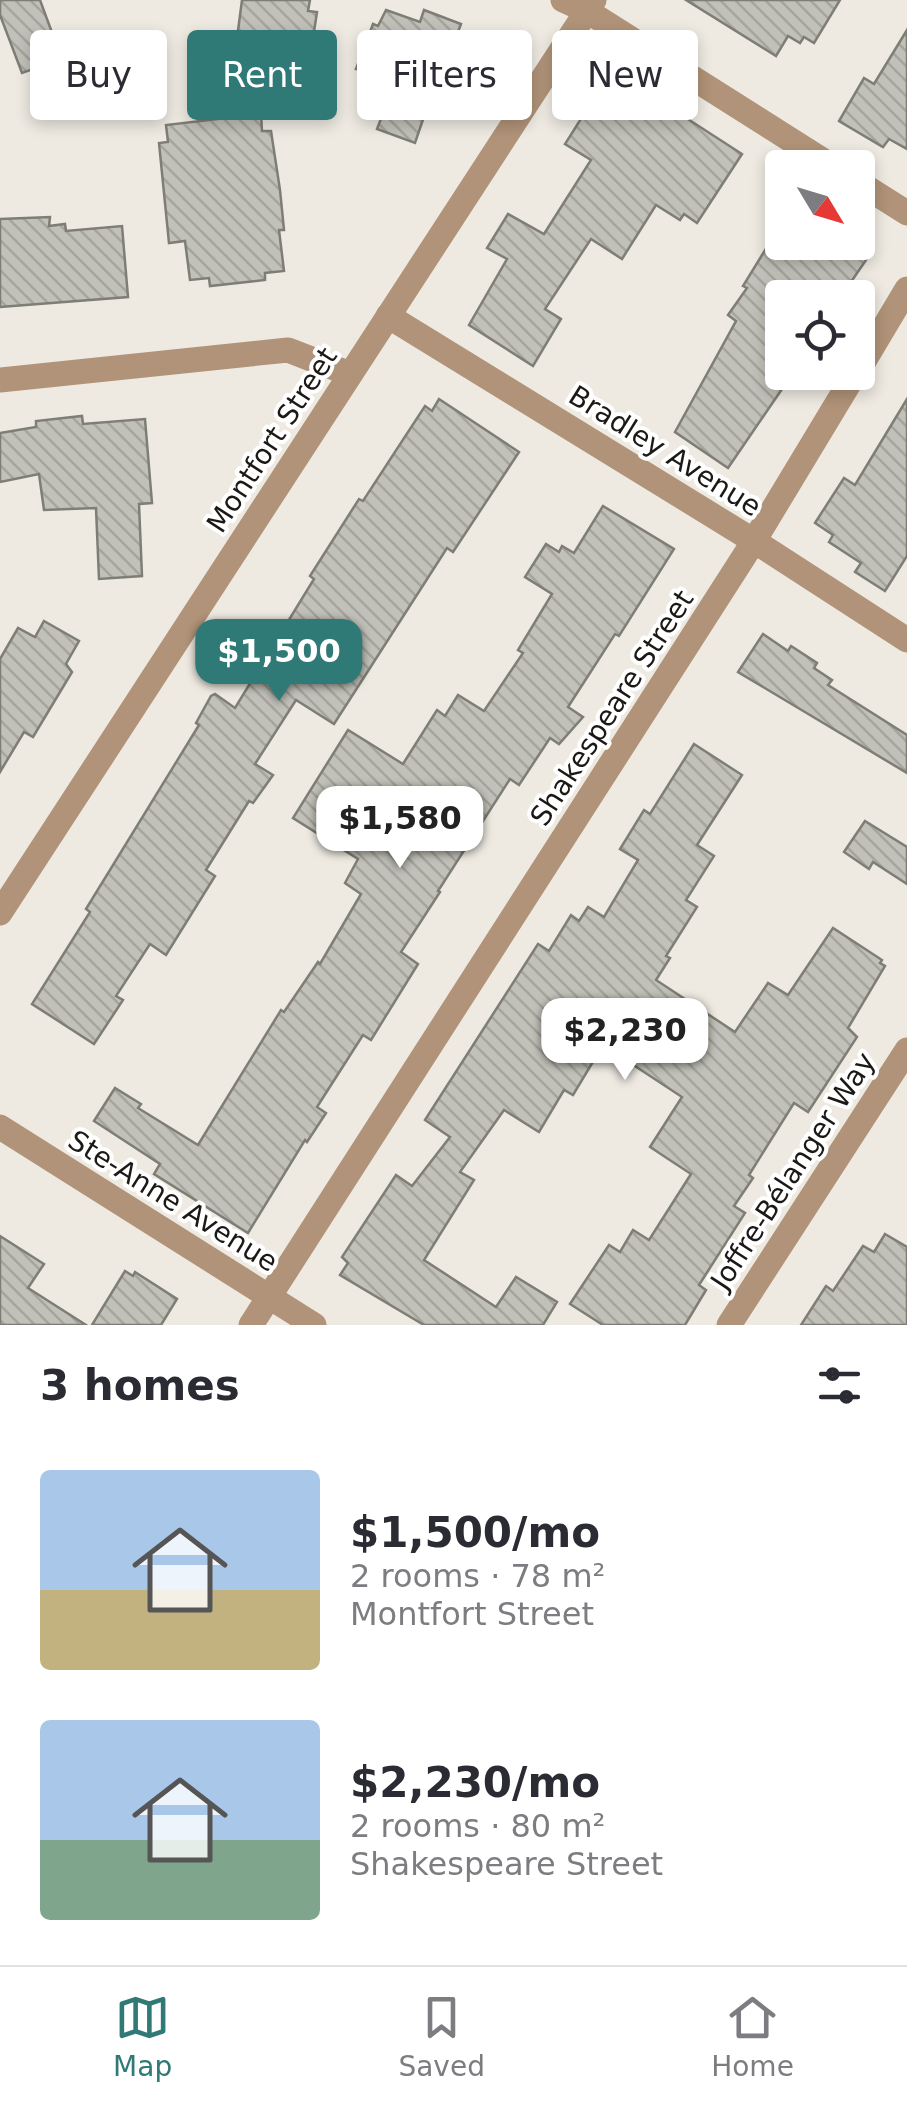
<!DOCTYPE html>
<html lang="en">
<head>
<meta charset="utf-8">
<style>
  :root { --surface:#fff; --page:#f7f7f7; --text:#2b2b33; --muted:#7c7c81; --line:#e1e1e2; --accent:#2f7976 }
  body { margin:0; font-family:"DejaVu Sans",sans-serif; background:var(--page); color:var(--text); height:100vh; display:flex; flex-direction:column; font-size:38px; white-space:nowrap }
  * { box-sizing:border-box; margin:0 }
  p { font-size:32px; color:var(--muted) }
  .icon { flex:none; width:55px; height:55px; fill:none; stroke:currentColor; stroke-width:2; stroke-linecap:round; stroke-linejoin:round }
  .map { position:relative; height:1325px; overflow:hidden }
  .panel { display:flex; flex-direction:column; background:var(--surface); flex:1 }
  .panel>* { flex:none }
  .banner { position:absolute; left:30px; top:30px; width:848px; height:90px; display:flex; gap:20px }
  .needle { width:65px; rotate:128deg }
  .fabs { position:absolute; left:765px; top:150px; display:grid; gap:20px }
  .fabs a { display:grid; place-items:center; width:110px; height:110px; border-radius:10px; background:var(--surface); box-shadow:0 5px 15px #0003; font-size:50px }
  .price { position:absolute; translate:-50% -85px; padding:0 22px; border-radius:20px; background:#fff; color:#222; font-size:32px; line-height:65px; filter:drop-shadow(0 2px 5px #0008) }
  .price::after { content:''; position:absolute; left:50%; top:60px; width:30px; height:22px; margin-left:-15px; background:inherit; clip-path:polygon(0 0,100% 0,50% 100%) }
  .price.current { background:var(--accent); color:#fff }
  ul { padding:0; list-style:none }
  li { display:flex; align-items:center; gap:30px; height:250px; padding:0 40px }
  li span { display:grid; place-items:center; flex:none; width:280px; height:200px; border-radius:10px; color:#555 }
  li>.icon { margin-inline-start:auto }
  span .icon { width:120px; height:120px; fill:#fffc; stroke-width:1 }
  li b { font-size:42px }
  h2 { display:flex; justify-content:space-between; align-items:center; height:120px; padding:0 40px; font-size:42px }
  .chip { padding:0 35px; border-radius:10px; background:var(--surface); box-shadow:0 5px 15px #0003; font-size:35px; line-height:90px }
  .chip.current { background:var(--accent); color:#fff }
  .menu { display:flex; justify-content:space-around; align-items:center; height:140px; border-top:2px solid var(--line); background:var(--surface); font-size:28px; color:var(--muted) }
  .menu a { display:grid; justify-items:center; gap:5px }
  .menu .current { color:var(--accent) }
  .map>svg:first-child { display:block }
  .park { fill:url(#park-dots) }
  .building { fill:url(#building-back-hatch); stroke:#7e7e76; stroke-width:2.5 }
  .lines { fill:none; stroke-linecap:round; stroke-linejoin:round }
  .minor { stroke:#b09378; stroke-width:25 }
  .labels { text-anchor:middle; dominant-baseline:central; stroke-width:8; stroke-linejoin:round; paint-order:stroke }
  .street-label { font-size:28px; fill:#1b1916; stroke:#fff }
</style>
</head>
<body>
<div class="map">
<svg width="907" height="1325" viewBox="0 0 907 1325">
  <defs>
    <pattern id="park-dots" width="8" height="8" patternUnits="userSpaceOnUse" patternTransform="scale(2.5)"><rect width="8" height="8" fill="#d6ae9d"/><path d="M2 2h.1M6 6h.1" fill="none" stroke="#b79586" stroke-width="1.8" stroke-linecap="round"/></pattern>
    <pattern id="building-back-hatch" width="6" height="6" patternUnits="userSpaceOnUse" patternTransform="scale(2.5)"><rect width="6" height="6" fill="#c1c1b9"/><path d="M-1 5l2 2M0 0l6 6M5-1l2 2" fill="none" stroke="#a5a59e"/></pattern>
  </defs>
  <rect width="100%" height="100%" fill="#eeeae2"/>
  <!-- park -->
  <polygon class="park" points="230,65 318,82 314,107 225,89"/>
  <!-- building -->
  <g class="building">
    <polygon points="0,0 40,0 57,46 52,48 56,61 22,73 0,15"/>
    <polygon points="242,0 310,0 308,11 317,12 310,58 236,46"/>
    <polygon points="686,0 840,0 814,43 804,37 800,43 788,36 776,56"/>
    <polygon points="386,10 420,22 424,10 461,24 441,76 438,75 436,81 356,69 373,24 378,26"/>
    <polygon points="907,30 907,149 889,139 883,147 839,121 864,78 874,84"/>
    <polygon points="608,76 643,98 646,92 742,154 697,223 684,214 680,220 656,205 622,259 591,239 545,309 561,319 533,366 469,325 507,259 487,248 508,214 544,234 591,160 565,144"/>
    <polygon points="432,93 415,143 377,129 389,98"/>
    <polygon points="261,114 262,131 271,131 280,190 284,230 279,230 284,271 265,273 265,280 210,286 209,278 190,280 185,241 169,243 159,143 168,142 166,125"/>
    <polygon points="50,217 49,226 65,224 66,231 122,226 128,297 0,307 0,219"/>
    <polygon points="770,242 839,242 866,260 840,298 782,298 782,389 728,468 675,432 736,321 728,315 747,288 743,286"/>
    <polygon points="439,399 519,452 453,552 447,548 334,724 296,700 255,764 273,775 253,803 249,801 206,870 215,876 166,955 150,944 116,996 123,1000 94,1044 32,1004 90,912 86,909 199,725 196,723 211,696 215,694 235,708 314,579 310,576 359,499 363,501 425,406 432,411"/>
    <polygon points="907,399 907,556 885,591 855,572 861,563 829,542 833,535 815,523 844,478 855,485"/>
    <polygon points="82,416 83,424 145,419 152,503 139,504 142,576 99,579 96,508 44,510 39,474 0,482 0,433 36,427 36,421"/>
    <polygon points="603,506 674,549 619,636 615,634 568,707 583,717 559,744 550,738 519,785 510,779 438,891 440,892 401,952 418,964 371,1040 363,1035 317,1107 326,1113 307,1142 305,1140 248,1233 154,1174 160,1164 94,1121 115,1088 141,1104 138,1108 198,1145 281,1010 284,1012 318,962 320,964 361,894 345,883 358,859 293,818 348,730 403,764 437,710 445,716 458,695 484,711 523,653 518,650 552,594 525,577 546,544 559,552 562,546 574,553"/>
    <polygon points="44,621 79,641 66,664 72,672 33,737 24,732 0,772 0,659 18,628 35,637"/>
    <polygon points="763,634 788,651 791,646 817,663 814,668 832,680 828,685 907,735 907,773 738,672"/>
    <polygon points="694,744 742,775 697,845 714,856 686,900 697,907 666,956 670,958 656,980 735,1032 768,983 788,995 833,928 882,960 880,963 885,966 848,1028 857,1037 808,1112 794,1103 749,1175 753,1178 734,1206 745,1213 699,1285 706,1290 685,1325 603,1325 570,1304 609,1245 620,1252 633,1230 649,1240 691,1174 650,1147 682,1097 603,1045 573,1095 564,1090 539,1132 504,1110 460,1172 474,1180 424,1260 496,1307 516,1277 557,1302 543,1325 424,1325 340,1275 348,1263 342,1257 396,1175 412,1186 450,1137 425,1120 538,944 549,951 571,915 579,921 588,907 604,917 638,860 620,849 644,810 650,814"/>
    <polygon points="865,821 907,847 907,884 873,862 869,869 844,852"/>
    <polygon points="885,1234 907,1247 907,1325 801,1325 826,1286 833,1291 863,1246 874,1252"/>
    <polygon points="0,1236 44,1264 28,1288 86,1325 0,1325"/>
    <polygon points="125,1271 133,1276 135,1272 177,1299 161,1325 92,1325"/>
  </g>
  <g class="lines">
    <!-- minor -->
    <g class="minor">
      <polyline points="563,0 587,11 835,168"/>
      <polyline points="858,182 907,213"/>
      <polyline points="388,316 754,541 907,640"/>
      <polyline points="858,371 907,289"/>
      <polyline points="0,380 288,350 350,374"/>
      <polyline points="0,913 594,0"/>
      <polyline points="0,1127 314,1325"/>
      <polyline points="251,1325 754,541 856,372"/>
      <polyline points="729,1325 907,1050"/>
    </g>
  </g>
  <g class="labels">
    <!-- street labels -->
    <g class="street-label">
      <text transform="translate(272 440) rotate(-57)">Montfort Street</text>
      <text transform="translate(665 451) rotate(32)">Bradley Avenue</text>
      <text transform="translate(612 708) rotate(-57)">Shakespeare Street</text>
      <text transform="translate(793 1171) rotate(-57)">Joffre-Bélanger Way</text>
      <text transform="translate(173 1201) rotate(32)">Ste-Anne Avenue</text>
    </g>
  </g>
</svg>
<div class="fabs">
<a><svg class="needle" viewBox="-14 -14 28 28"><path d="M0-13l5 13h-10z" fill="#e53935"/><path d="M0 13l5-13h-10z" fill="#7c7c81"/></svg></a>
<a><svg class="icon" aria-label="locate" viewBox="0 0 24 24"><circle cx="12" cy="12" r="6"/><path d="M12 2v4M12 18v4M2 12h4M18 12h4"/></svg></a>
</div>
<b class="price current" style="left:279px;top:704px">$1,500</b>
<b class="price" style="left:400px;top:871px">$1,580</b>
<b class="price" style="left:625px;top:1083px">$2,230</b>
<div class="banner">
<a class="chip">Buy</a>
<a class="chip current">Rent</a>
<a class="chip">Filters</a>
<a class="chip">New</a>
</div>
</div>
<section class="panel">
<h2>3 homes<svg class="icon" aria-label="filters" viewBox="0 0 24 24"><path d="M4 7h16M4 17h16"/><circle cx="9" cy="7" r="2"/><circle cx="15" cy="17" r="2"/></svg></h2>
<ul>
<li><span style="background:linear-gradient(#a9c7e8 60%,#c2b280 0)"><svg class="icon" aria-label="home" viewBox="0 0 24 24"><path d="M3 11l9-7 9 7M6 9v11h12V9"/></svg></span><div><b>$1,500/mo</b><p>2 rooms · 78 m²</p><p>Montfort Street</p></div></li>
<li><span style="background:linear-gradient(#a9c7e8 60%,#7fa58c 0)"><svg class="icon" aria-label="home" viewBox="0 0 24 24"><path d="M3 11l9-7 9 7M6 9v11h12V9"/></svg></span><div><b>$2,230/mo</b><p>2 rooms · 80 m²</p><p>Shakespeare Street</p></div></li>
</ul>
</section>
<nav class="menu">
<a class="current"><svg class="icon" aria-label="map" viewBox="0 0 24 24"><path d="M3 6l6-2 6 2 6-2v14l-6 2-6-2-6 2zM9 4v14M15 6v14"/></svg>Map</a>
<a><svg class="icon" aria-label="saved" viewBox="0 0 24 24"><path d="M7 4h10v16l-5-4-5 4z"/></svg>Saved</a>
<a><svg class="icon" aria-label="home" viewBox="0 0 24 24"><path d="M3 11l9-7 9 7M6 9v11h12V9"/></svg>Home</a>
</nav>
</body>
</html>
